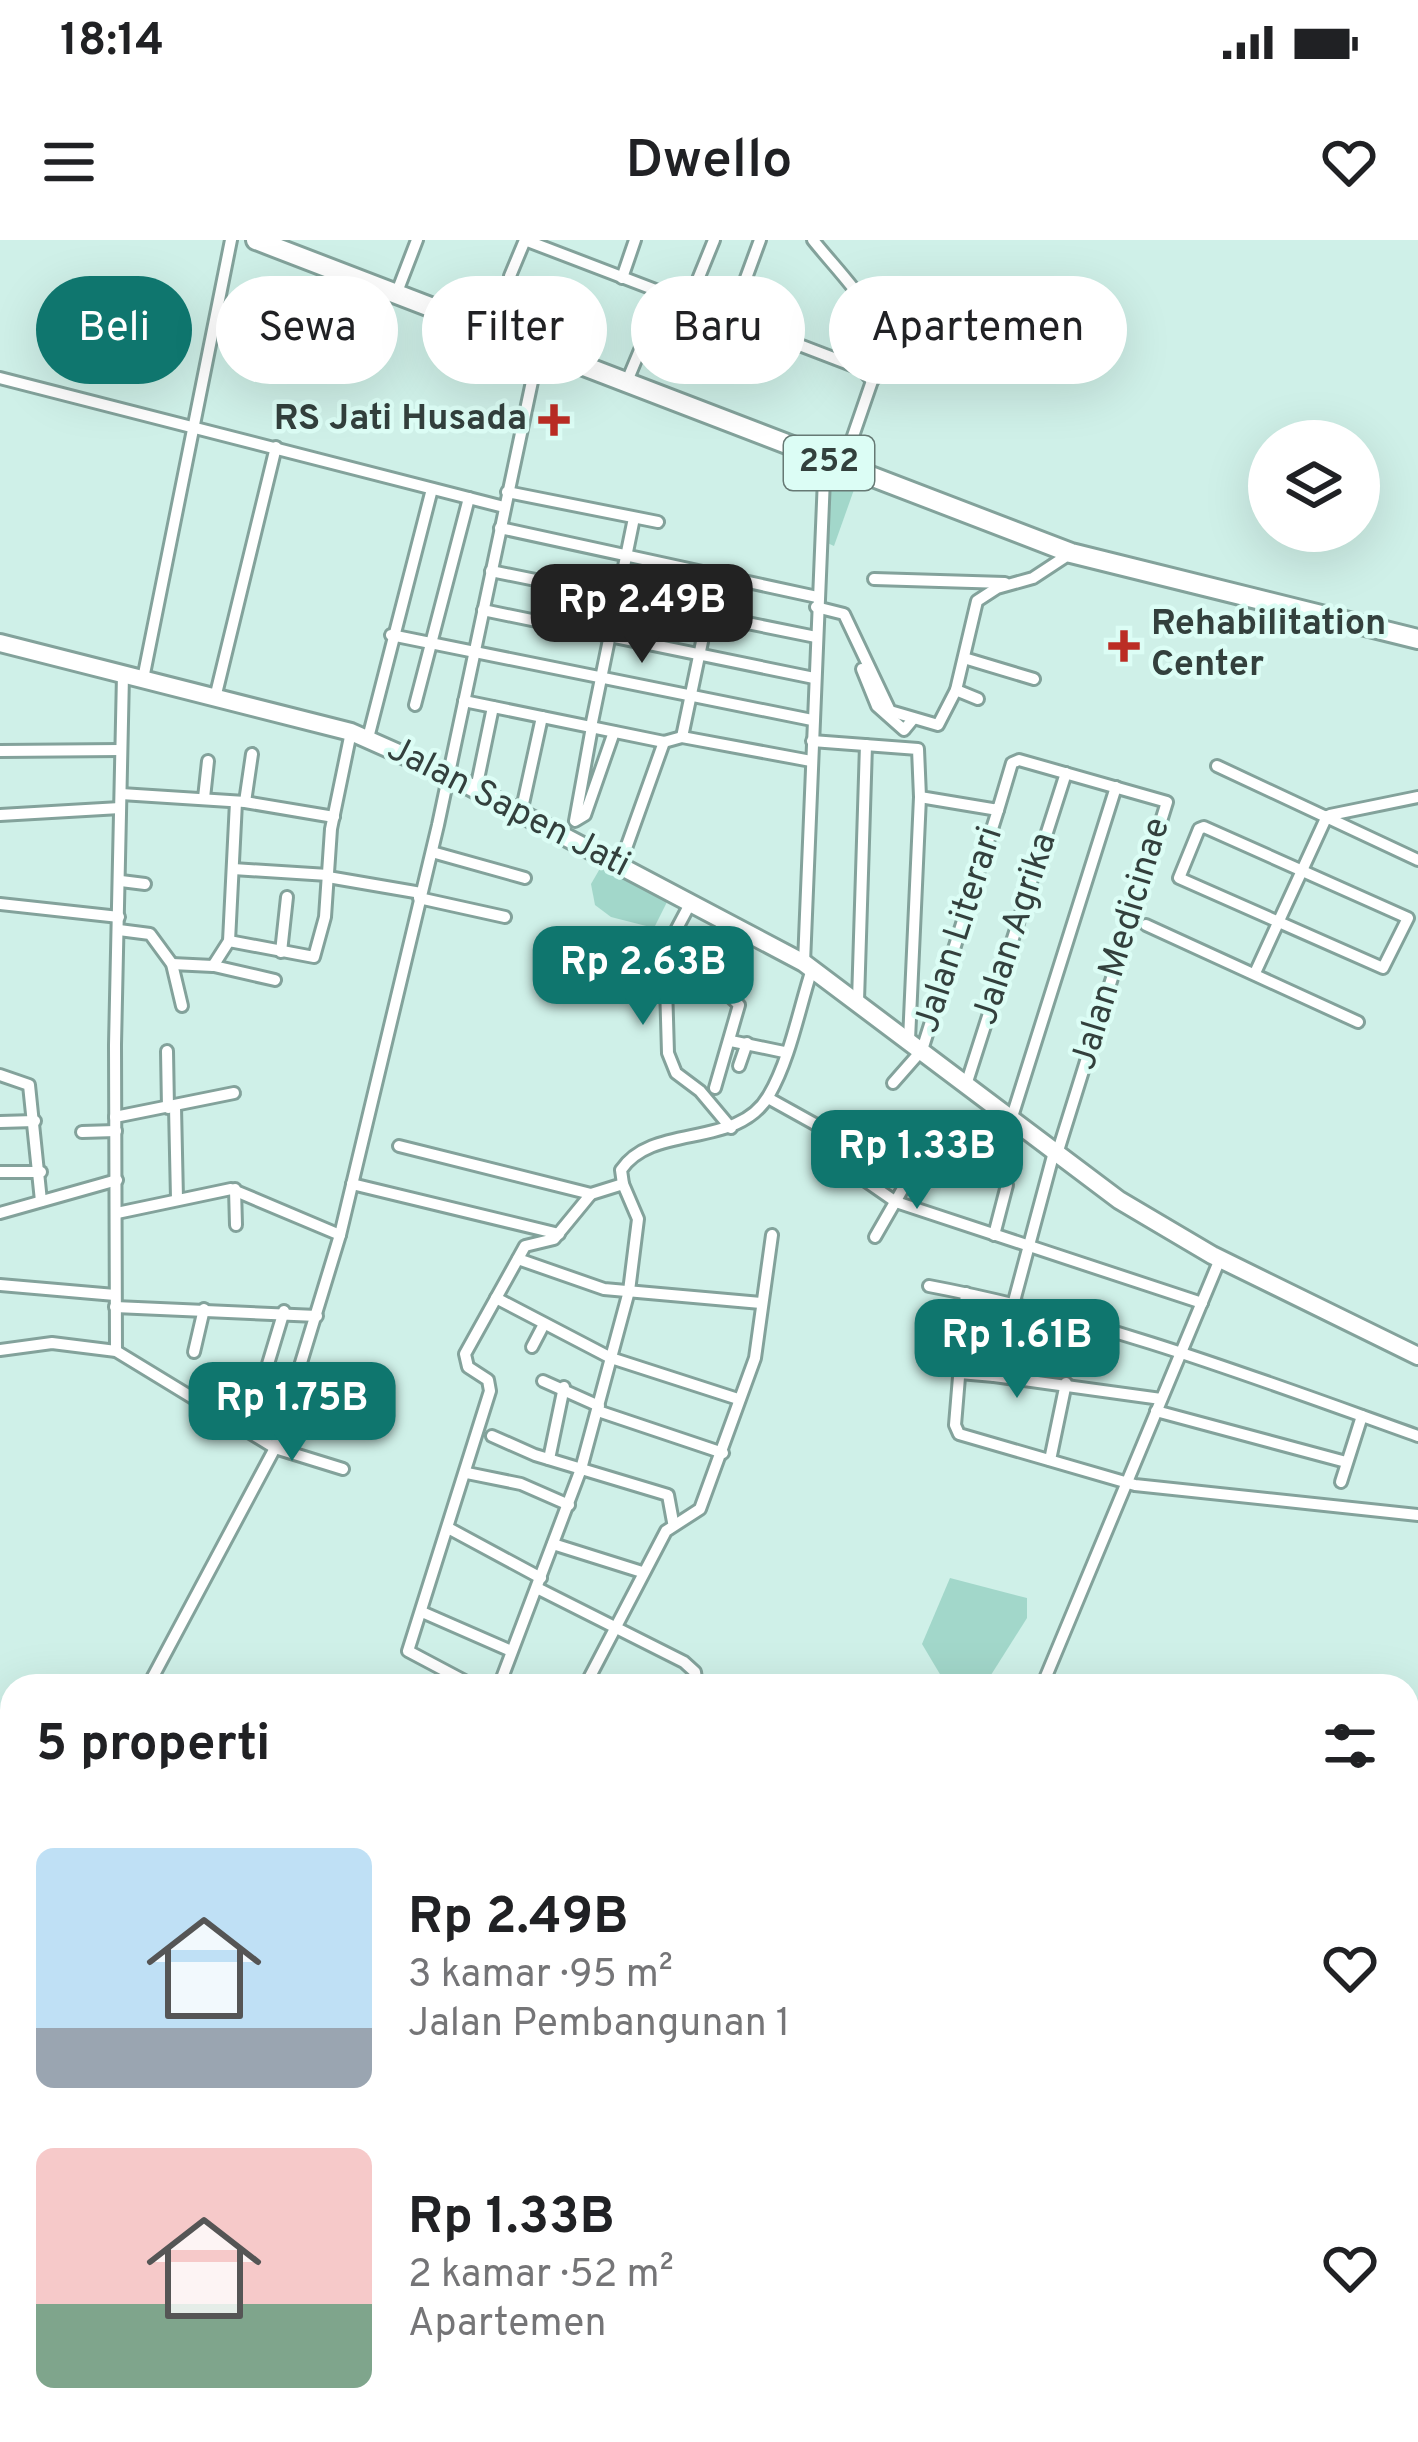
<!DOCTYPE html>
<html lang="id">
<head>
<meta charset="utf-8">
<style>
  :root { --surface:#fff; --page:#f6f6f6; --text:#202124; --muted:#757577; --accent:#0f766e }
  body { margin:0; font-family:Overpass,sans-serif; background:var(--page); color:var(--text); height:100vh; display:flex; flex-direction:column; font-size:45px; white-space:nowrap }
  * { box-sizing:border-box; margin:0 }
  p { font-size:39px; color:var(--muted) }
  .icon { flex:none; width:66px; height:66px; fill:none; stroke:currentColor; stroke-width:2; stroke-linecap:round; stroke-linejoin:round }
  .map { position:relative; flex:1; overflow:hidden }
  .details { position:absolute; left:0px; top:1434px; width:1419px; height:768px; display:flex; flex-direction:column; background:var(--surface); border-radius:36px 36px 0 0; box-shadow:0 12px 48px #0002 }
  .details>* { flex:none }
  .hud { position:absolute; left:36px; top:36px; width:1347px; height:108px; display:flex; gap:24px }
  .controls { position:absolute; left:1248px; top:180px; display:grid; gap:24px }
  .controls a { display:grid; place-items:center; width:132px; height:132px; border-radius:50%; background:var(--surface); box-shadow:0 12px 48px #0002; font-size:60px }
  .price { position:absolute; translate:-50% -102px; padding:0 27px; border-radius:24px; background:var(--accent); color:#fff; font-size:39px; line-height:78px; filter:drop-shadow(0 3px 6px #0008) }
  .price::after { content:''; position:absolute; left:50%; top:72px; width:36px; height:27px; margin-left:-18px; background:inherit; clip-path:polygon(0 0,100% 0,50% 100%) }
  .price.active { background:#222; color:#fff }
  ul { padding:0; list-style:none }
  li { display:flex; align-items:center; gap:36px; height:300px; padding:0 36px }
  li span { display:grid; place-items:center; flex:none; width:336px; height:240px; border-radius:18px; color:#555 }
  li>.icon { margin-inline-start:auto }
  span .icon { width:144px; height:144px; fill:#fffc; stroke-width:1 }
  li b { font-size:51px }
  h2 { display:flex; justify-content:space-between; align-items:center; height:144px; padding:0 36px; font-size:51px }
  .chip { padding:0 42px; border-radius:54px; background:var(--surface); box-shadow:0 12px 48px #0002; font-size:42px; line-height:108px }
  .chip.active { background:var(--accent); color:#fff }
  .status { display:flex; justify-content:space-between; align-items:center; height:84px; padding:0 60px; background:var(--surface); direction:ltr }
  .status svg { height:33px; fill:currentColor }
  header { display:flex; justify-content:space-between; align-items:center; height:156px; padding:0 36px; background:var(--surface); font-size:54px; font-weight:600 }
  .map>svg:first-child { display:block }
  .green { fill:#a2d7ca }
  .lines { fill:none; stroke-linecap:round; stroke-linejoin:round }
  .street-casing { stroke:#83a29b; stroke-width:16 }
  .secondary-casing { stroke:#83a29b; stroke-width:22 }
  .primary-casing { stroke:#83a29b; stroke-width:24 }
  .street { stroke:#fff; stroke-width:10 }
  .secondary { stroke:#fff; stroke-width:16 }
  .primary { stroke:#fff; stroke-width:18 }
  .poi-dot { fill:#bb2d24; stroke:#dcfdf5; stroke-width:4.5 }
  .labels { text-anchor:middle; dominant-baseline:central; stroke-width:9; stroke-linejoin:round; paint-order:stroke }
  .shield { fill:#dcfdf5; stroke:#667974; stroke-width:3 }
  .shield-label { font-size:33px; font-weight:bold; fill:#33403d }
  .poi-label { font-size:36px; font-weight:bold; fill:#33403d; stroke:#dcfdf5; text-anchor:end }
  .street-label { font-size:36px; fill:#33403d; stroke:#dcfdf5 }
</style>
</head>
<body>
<div class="status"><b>18:14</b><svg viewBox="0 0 49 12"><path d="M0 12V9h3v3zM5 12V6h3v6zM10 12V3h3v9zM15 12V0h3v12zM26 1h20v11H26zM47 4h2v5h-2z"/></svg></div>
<header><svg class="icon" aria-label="menu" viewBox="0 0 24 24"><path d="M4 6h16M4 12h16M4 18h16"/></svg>Dwello<svg class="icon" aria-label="heart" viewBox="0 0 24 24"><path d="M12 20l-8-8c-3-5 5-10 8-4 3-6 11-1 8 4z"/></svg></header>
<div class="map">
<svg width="1418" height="2202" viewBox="0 0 1418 2202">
  <rect width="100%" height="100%" fill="#cff0e8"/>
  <!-- green -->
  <g class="green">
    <polygon points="828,234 856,244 834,306 823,301"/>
    <polygon points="602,625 669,658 654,688 611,677 595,665 591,644"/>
    <polygon points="950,1338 1027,1358 1027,1378 984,1446 947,1446 922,1404"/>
  </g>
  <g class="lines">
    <!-- street casing -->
    <g class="street-casing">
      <g id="street">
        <polyline points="525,0 862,129 872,141"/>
        <path d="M813,0C839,33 885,76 889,119L872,141L842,228"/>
        <polyline points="510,36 525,0"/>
        <polyline points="622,38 635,0"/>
        <polyline points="397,52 417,0"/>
        <polyline points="688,64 714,0"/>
        <polyline points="731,79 760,0"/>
        <polyline points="630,134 663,55"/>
        <polyline points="0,138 504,267"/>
        <polyline points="507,252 658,282"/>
        <polyline points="500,288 817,357"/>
        <polyline points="491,331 816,397"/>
        <polyline points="874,339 1005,343"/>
        <polyline points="816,367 844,374 890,471 938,485 956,450 977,361 997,348 1033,338 1071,313"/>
        <polyline points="483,370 814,438"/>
        <polyline points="391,395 812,480"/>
        <polyline points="964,418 1034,439"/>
        <polyline points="862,429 877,466 904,490 913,479"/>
        <polyline points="143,439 231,0"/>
        <polyline points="956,450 978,459"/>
        <polyline points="215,458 276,207"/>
        <polyline points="464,461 664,502 682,497 811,521"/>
        <polyline points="415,465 469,258"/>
        <polyline points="591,487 634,278"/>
        <polyline points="592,487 575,581 585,575 614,492"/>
        <polyline points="682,497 716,335"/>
        <polyline points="368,498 432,249"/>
        <polyline points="812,501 918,509 920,557 998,570 1012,523 1019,520 1167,562 1057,914"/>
        <polyline points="0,511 121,510"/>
        <polyline points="1217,526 1418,620"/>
        <polyline points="476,549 493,467"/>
        <polyline points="121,554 245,562 334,577"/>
        <polyline points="204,558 208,521"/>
        <polyline points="245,562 252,514"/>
        <polyline points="521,573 542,477"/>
        <polyline points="0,575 120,568"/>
        <polyline points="1330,575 1418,557"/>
        <polygon points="1204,587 1408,678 1383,728 1179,638 1199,589"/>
        <polyline points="432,612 525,638"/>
        <polyline points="620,625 664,502"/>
        <polyline points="233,629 328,635"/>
        <polyline points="328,637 421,653"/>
        <polyline points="121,641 145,644"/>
        <polyline points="419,658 505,677"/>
        <polyline points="691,662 665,711 668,813 676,833 700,851 731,888"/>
        <polyline points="0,664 119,677"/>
        <polyline points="1146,685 1358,782"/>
        <polyline points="119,690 150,694 172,724 182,766"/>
        <polyline points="229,701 314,717 325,677 331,589 351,492"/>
        <polyline points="281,712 287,657"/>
        <polyline points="804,723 825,214"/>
        <polyline points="172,724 213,726 229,701 236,562"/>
        <polyline points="214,726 275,740"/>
        <polyline points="1255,733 1327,576"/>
        <polyline points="858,761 866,505"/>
        <polyline points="909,800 920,557"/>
        <polyline points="731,801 784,812"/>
        <polyline points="167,811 168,868"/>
        <polyline points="739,826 747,803"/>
        <polyline points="0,835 29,845 41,961"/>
        <polyline points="893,843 922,810 998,570"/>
        <polyline points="966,845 1066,533"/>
        <polyline points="715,848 739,765 708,735 723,680"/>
        <polyline points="768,858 849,903 860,937 896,962 1202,1063"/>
        <polyline points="175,867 177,959"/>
        <polyline points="115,877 234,853"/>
        <polyline points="1011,880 1116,547"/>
        <polyline points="0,882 35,881"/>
        <polyline points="82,892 116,891"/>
        <polyline points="399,906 591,954 623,944 638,979 629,1051 581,1229 499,1446"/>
        <polyline points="1054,912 994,1136 1161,1159"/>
        <polyline points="0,932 41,932"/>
        <polyline points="352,944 559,994"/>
        <path d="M623,944L621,930C653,882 738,910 769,855C790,819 799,769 812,729"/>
        <polyline points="235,949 236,985"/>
        <polyline points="0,973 117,940"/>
        <polyline points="117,973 231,949 340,995"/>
        <polyline points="994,995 1007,945"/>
        <polyline points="875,997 917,924"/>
        <polyline points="518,1019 604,1049 761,1063"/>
        <polyline points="0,1045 115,1055"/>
        <path d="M929,1046C1099,1078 1256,1138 1418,1196"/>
        <polyline points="966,1053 955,1185 959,1194 1135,1245 1418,1275"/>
        <polyline points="496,1058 611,1118 738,1159"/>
        <polyline points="115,1067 317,1076"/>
        <polyline points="931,1104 961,1111"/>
        <polyline points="532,1107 543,1086"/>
        <polyline points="0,1110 52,1103 116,1111 275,1208 340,995 438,585 541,99"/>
        <polyline points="116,1111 115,805 123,435"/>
        <polyline points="194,1112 204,1069"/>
        <polyline points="268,1124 284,1071"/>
        <polyline points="960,1133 994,1136"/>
        <polyline points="543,1141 599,1166"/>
        <polyline points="598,1171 723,1213"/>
        <polyline points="1156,1171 1346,1222"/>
        <polyline points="492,1196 535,1215 668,1255 673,1282"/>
        <polyline points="549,1219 564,1147"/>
        <polyline points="1050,1220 1066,1143"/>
        <polyline points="467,1233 521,1244 569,1265"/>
        <polyline points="1341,1242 1362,1176"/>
        <polyline points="450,1289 541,1338"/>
        <polyline points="553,1304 642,1332"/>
        <polyline points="537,1348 684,1422 695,1432 697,1446"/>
        <polyline points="422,1372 511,1411"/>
        <polyline points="148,1446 275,1208 343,1229"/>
        <polyline points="474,1446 408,1411 490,1151 488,1140 468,1127 465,1114 525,1006 554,999 591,954"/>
        <polyline points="585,1446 666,1291 700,1269 755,1118 772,995"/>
        <polyline points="1042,1446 1220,1019"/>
        <polyline points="0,1580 12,1583"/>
        <polyline points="1407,1623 1418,1630"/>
        <polyline points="0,1651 12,1655"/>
        <polyline points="0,1692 12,1697"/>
        <polyline points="1407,1728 1418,1730"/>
        <polyline points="0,1731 12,1736"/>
        <polyline points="0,1772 12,1759"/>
        <polyline points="11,1805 12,1802"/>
        <polyline points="1407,1812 1418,1816"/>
        <polyline points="0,1912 12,1916"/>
        <polyline points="1407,1959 1418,1921"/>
        <polyline points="1407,2058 1418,2063"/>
        <polyline points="790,2202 793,2190"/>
      </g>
    </g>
    <!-- secondary casing -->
    <g class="secondary-casing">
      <polyline id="secondary" points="0,403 351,492 448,535 804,723 1119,960 1212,1015 1418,1116"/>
    </g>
    <!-- primary casing -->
    <g class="primary-casing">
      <polyline id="primary" points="256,0 1071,313 1418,399"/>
    </g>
    <!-- street -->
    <use href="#street" class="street"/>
    <!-- secondary -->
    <use href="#secondary" class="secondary"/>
    <!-- primary -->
    <use href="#primary" class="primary"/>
  </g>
  <!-- markers -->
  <g class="poi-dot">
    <path d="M548 162h12v12h12v12h-12v12h-12v-12h-12v-12h12z"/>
    <path d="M1118 388h12v12h12v12h-12v12h-12v-12h-12v-12h12z"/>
  </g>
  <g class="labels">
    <!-- shield labels -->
    <rect class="shield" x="784" y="196" width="90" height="54" rx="9"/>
    <g class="shield-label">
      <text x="829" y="223">252</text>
    </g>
    <!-- poi labels -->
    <g class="poi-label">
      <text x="527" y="180">RS Jati Husada</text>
      <text x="1151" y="385" text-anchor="start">Rehabilitation<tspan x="1151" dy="41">Center</tspan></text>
    </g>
    <!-- street labels -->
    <g class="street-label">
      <text transform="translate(508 568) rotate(27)">Jalan Sapen Jati</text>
      <text transform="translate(1016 689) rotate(-72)">Jalan Agrika</text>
      <text transform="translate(960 690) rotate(-72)">Jalan Literari</text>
      <text transform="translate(1122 704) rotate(-73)">Jalan Medicinae</text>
    </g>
  </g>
</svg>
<div class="controls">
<a><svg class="icon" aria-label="layers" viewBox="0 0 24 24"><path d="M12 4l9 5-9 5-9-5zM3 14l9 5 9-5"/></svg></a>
</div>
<b class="price active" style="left:642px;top:426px">Rp 2.49B</b>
<b class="price" style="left:643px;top:788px">Rp 2.63B</b>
<b class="price" style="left:917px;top:972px">Rp 1.33B</b>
<b class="price" style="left:1017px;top:1161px">Rp 1.61B</b>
<b class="price" style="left:292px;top:1224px">Rp 1.75B</b>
<div class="hud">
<a class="chip active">Beli</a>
<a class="chip">Sewa</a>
<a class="chip">Filter</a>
<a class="chip">Baru</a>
<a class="chip">Apartemen</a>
</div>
<section class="details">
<h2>5 properti<svg class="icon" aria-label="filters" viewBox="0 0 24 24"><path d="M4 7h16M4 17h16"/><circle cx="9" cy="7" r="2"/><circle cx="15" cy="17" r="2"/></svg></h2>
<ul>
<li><span style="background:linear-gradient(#bfe0f5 75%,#9aa5b1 0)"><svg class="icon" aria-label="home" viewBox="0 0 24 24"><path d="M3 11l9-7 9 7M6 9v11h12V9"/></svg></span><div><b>Rp 2.49B</b><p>3 kamar · 95 m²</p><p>Jalan Pembangunan 1</p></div><svg class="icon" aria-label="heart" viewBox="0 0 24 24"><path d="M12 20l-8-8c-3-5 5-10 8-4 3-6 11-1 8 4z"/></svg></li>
<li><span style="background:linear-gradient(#f6c9c9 65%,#7fa58c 0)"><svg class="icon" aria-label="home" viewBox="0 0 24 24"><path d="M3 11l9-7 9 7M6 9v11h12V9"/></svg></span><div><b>Rp 1.33B</b><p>2 kamar · 52 m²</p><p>Apartemen</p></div><svg class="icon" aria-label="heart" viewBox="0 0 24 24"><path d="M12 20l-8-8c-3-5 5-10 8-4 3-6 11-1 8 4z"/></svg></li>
</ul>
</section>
</div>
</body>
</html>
